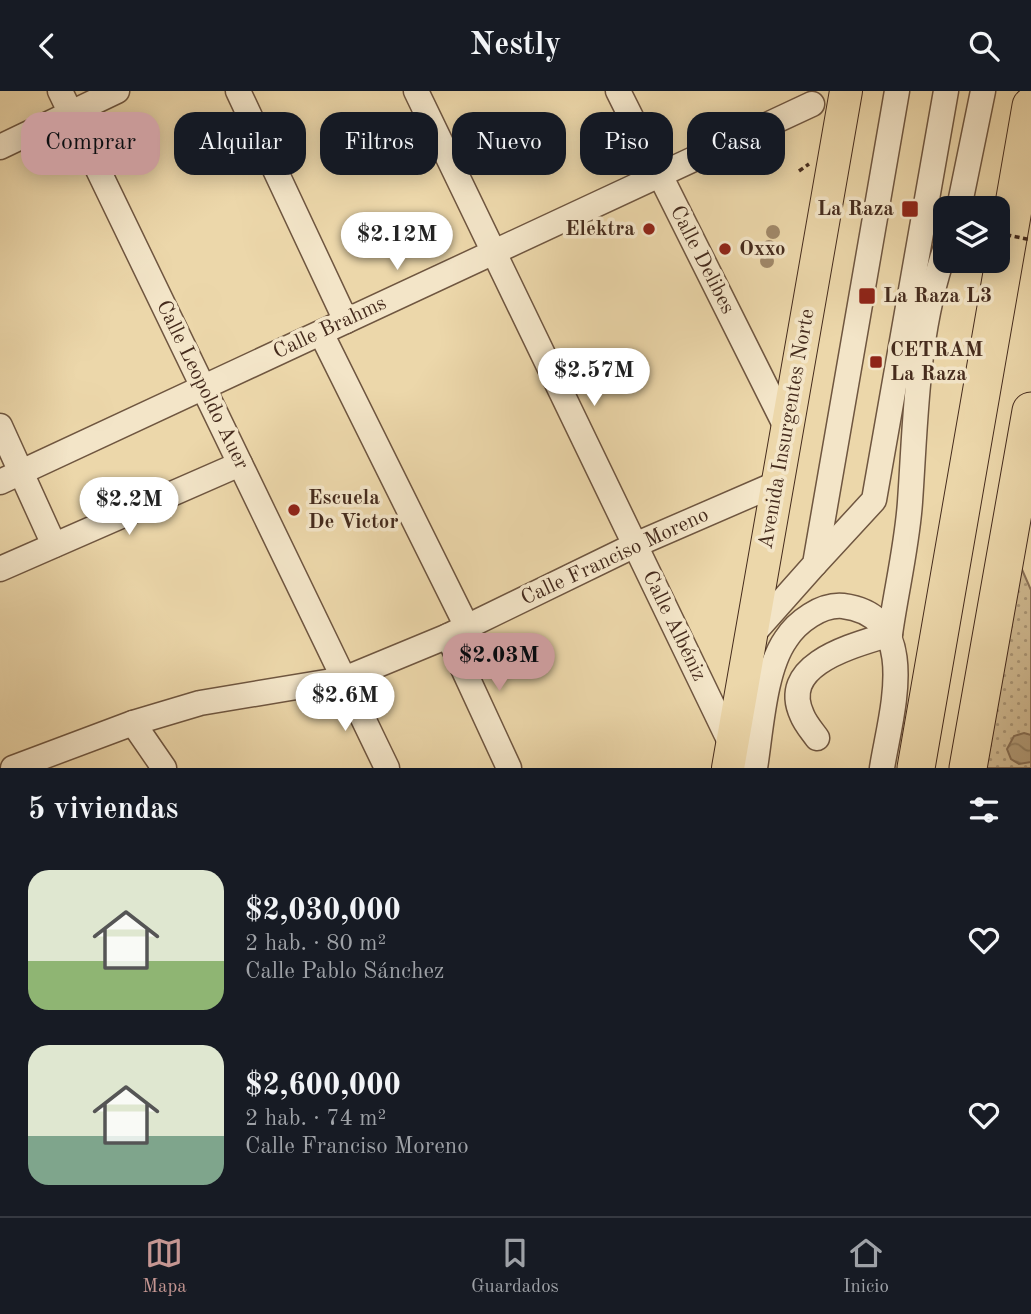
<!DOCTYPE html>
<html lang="es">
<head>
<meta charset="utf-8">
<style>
  :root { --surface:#171b24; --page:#20242c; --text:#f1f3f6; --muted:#9ea1a6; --line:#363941; --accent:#c59692 }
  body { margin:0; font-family:"Old Standard TT",serif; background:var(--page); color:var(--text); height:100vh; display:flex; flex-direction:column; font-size:26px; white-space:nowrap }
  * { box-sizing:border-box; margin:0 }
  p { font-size:23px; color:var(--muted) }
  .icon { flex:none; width:38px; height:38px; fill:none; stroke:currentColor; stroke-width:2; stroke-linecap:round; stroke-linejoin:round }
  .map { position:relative; height:677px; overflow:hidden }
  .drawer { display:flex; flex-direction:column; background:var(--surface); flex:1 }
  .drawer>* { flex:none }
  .hud { position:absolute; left:21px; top:21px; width:990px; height:63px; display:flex; gap:14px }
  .tools { position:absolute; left:933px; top:105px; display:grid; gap:14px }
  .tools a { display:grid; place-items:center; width:77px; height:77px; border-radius:14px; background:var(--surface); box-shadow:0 4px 18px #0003; font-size:35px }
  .price { position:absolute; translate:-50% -60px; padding:0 16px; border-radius:24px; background:#fff; color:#222; font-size:23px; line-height:46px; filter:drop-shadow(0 2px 4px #0008) }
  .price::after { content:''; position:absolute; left:50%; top:42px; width:21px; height:16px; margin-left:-10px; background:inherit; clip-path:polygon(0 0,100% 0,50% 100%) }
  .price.on { background:var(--accent); color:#111 }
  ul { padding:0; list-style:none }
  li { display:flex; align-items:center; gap:21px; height:175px; padding:0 28px }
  li span { display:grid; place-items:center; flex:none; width:196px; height:140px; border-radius:21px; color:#555 }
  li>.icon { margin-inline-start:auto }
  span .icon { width:84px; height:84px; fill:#fffc; stroke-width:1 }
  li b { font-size:30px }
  h2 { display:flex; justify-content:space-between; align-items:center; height:84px; padding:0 28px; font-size:30px }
  .tag { padding:0 24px; border-radius:21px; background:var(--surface); box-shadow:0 4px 18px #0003; font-size:24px; line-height:63px }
  .tag.on { background:var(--accent); color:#111 }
  header { display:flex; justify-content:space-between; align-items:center; height:91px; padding:0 28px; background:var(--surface); font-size:32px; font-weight:700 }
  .tab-bar { display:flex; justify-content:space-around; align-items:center; height:98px; border-top:2px solid var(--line); background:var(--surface); font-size:19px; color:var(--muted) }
  .tab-bar a { display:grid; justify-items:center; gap:4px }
  .tab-bar .on { color:var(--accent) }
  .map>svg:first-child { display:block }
  .garden { fill:url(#garden-dots); stroke:#8a7258; stroke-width:2 }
  .water { fill:url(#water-waves); stroke:#876f55; stroke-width:2 }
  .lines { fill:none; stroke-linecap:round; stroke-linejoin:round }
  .minor-casing { stroke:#6f5640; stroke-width:27 }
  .major-casing { stroke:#452b1d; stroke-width:34 }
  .highway-casing { stroke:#452b1d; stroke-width:39 }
  .path { stroke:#452b1d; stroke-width:3.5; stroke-dasharray:5 3.5; stroke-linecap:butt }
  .minor { stroke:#f3e5c8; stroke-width:24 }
  .major { stroke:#ecd7aa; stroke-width:32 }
  .highway { stroke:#ecd7aa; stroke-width:37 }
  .path-bridge { stroke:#452b1d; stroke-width:3.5; stroke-dasharray:5 3.5; stroke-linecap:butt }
  .tree { fill:#a08869 }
  .poi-dot { fill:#8f2418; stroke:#f3e5c8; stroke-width:2.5 }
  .labels { text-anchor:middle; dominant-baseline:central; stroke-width:7; stroke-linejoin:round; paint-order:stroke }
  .poi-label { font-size:21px; font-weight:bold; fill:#452b1d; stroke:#f3e5c8; text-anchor:start }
  .street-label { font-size:21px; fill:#452b1d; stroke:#f3e5c8 }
</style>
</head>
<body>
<header><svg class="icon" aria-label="back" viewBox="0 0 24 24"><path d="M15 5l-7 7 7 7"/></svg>Nestly<svg class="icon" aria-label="search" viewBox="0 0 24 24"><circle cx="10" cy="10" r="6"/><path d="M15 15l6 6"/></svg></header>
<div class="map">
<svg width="1031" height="677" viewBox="0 0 1031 677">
  <defs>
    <pattern id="garden-dots" width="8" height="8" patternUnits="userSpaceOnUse" patternTransform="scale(1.75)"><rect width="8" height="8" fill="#d0ba92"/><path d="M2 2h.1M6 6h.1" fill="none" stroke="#ab9777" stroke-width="1.8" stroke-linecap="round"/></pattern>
    <pattern id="water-waves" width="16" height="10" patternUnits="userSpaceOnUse" patternTransform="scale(1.75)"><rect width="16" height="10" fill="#b39d7a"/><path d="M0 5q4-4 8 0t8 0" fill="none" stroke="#938063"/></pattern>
  </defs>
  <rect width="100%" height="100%" fill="#ecd7aa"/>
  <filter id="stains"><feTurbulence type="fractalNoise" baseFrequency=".00286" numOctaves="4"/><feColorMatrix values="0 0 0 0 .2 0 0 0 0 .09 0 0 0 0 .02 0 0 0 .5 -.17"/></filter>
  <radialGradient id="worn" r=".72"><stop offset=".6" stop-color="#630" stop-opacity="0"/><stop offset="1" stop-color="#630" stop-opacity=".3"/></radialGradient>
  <!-- garden -->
  <polygon class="garden" points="1020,474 1031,499 1031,677 985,677"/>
  <!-- water -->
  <polygon class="water" points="1024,642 1031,644 1031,671 1019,673 1011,668 1007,658 1014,645"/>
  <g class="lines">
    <!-- minor casing -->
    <g class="minor-casing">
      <g id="minor">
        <polyline points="60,0 387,677"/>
        <polyline points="238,0 346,230"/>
        <polyline points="416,0 732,655"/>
        <polyline points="618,0 787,338"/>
        <polyline points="0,56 117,0"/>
        <polyline points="959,117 983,0"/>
        <polyline points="321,242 467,536"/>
        <polyline points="0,335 54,454"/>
        <polyline points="0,391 812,13"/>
        <polyline points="815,473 874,409 946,0"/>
        <polyline points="0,478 240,373"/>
        <path d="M890,543C896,500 907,455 910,411C916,326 916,240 945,159"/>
        <polyline points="448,545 509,677"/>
        <polyline points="751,545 815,473 897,0"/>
        <polyline points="133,632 164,677"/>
        <path d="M817,647C812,640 805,632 802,624C778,572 856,554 890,543"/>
        <polyline points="13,677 133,632 200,612 344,588 448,545 635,454 778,392"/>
        <path d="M755,677C761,640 764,579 786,548C797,531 821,513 843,515C923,525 890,625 882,677"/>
      </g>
    </g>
    <!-- major casing -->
    <g class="major-casing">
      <polyline id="major" points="728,677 846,0"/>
    </g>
    <!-- highway casing -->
    <g class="highway-casing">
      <g id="highway">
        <polyline points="916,677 1031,15"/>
        <polyline points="968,677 1031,320"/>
      </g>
    </g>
    <!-- path -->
    <polyline class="path" points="799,80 809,73"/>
    <!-- minor -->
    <use href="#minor" class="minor"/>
    <!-- major -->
    <use href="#major" class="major"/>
    <!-- highway -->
    <use href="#highway" class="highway"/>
    <!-- path-bridge -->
    <polyline class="path-bridge" points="998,142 1031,149"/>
  </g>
  <!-- trees -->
  <g class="tree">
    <circle cx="773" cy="141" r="7"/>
    <circle cx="769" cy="156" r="7"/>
    <circle cx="767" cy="170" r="7"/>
  </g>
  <!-- markers -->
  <g class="poi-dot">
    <rect x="901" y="109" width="18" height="18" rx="3.5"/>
    <circle cx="649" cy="138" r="7"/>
    <circle cx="725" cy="158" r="7"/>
    <rect x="858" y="196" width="18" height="18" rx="3.5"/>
    <rect x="869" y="264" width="14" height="14" rx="3.5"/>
    <circle cx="294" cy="419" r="7"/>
  </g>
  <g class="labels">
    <!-- poi labels -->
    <g class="poi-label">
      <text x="894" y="118" text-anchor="end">La Raza</text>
      <text x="635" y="138" text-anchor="end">Elektra</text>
      <text x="739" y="158">Oxxo</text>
      <text x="883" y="205">La Raza L3</text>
      <text x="890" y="259">CETRAM<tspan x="890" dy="24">La Raza</tspan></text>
      <text x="308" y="407">Escuela<tspan x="308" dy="24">De Victor</tspan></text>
    </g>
    <!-- street labels -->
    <g class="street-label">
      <text transform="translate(702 169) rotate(63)">Calle Delibes</text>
      <text transform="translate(330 237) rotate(-25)">Calle Brahms</text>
      <text transform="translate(202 294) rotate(64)">Calle Leopoldo Auer</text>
      <text transform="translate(787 338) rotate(-80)">Avenida Insurgentes Norte</text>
      <text transform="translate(615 466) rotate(-25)">Calle Franciso Moreno</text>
      <text transform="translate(674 535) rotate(64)">Calle Albéniz</text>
    </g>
  </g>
  <rect width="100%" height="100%" filter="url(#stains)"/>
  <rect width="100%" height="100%" fill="url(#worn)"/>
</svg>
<div class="tools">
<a><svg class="icon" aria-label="layers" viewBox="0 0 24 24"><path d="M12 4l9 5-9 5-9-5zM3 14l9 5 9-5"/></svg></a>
</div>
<b class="price" style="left:397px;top:181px">$2.12M</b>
<b class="price" style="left:594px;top:317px">$2.57M</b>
<b class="price" style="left:129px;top:446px">$2.2M</b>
<b class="price on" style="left:499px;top:602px">$2.03M</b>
<b class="price" style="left:345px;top:642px">$2.6M</b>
<div class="hud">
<a class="tag on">Comprar</a>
<a class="tag">Alquilar</a>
<a class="tag">Filtros</a>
<a class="tag">Nuevo</a>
<a class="tag">Piso</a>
<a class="tag">Casa</a>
</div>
</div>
<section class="drawer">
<h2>5 viviendas<svg class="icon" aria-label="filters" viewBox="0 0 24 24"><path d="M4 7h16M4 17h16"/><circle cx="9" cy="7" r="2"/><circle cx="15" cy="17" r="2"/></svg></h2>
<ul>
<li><span style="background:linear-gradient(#dfe7d0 65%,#8fb573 0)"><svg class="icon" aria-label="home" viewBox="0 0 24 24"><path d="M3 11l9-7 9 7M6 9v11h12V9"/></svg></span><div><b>$2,030,000</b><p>2 hab. · 80 m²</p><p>Calle Pablo Sánchez</p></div><svg class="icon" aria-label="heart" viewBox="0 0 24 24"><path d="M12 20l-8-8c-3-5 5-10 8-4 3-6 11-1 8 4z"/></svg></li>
<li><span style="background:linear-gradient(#dfe7d0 65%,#7fa58c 0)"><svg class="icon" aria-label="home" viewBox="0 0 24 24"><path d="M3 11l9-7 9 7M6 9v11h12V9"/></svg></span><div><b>$2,600,000</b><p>2 hab. · 74 m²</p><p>Calle Franciso Moreno</p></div><svg class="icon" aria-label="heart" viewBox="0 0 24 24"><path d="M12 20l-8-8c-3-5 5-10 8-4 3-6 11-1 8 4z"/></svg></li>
</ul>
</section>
<nav class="tab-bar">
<a class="on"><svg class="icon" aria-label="map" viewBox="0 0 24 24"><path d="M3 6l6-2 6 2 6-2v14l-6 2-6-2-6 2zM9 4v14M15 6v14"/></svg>Mapa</a>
<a><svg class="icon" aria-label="saved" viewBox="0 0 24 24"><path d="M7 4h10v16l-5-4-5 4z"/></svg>Guardados</a>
<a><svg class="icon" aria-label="home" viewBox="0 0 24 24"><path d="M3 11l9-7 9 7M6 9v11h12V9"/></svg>Inicio</a>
</nav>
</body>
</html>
